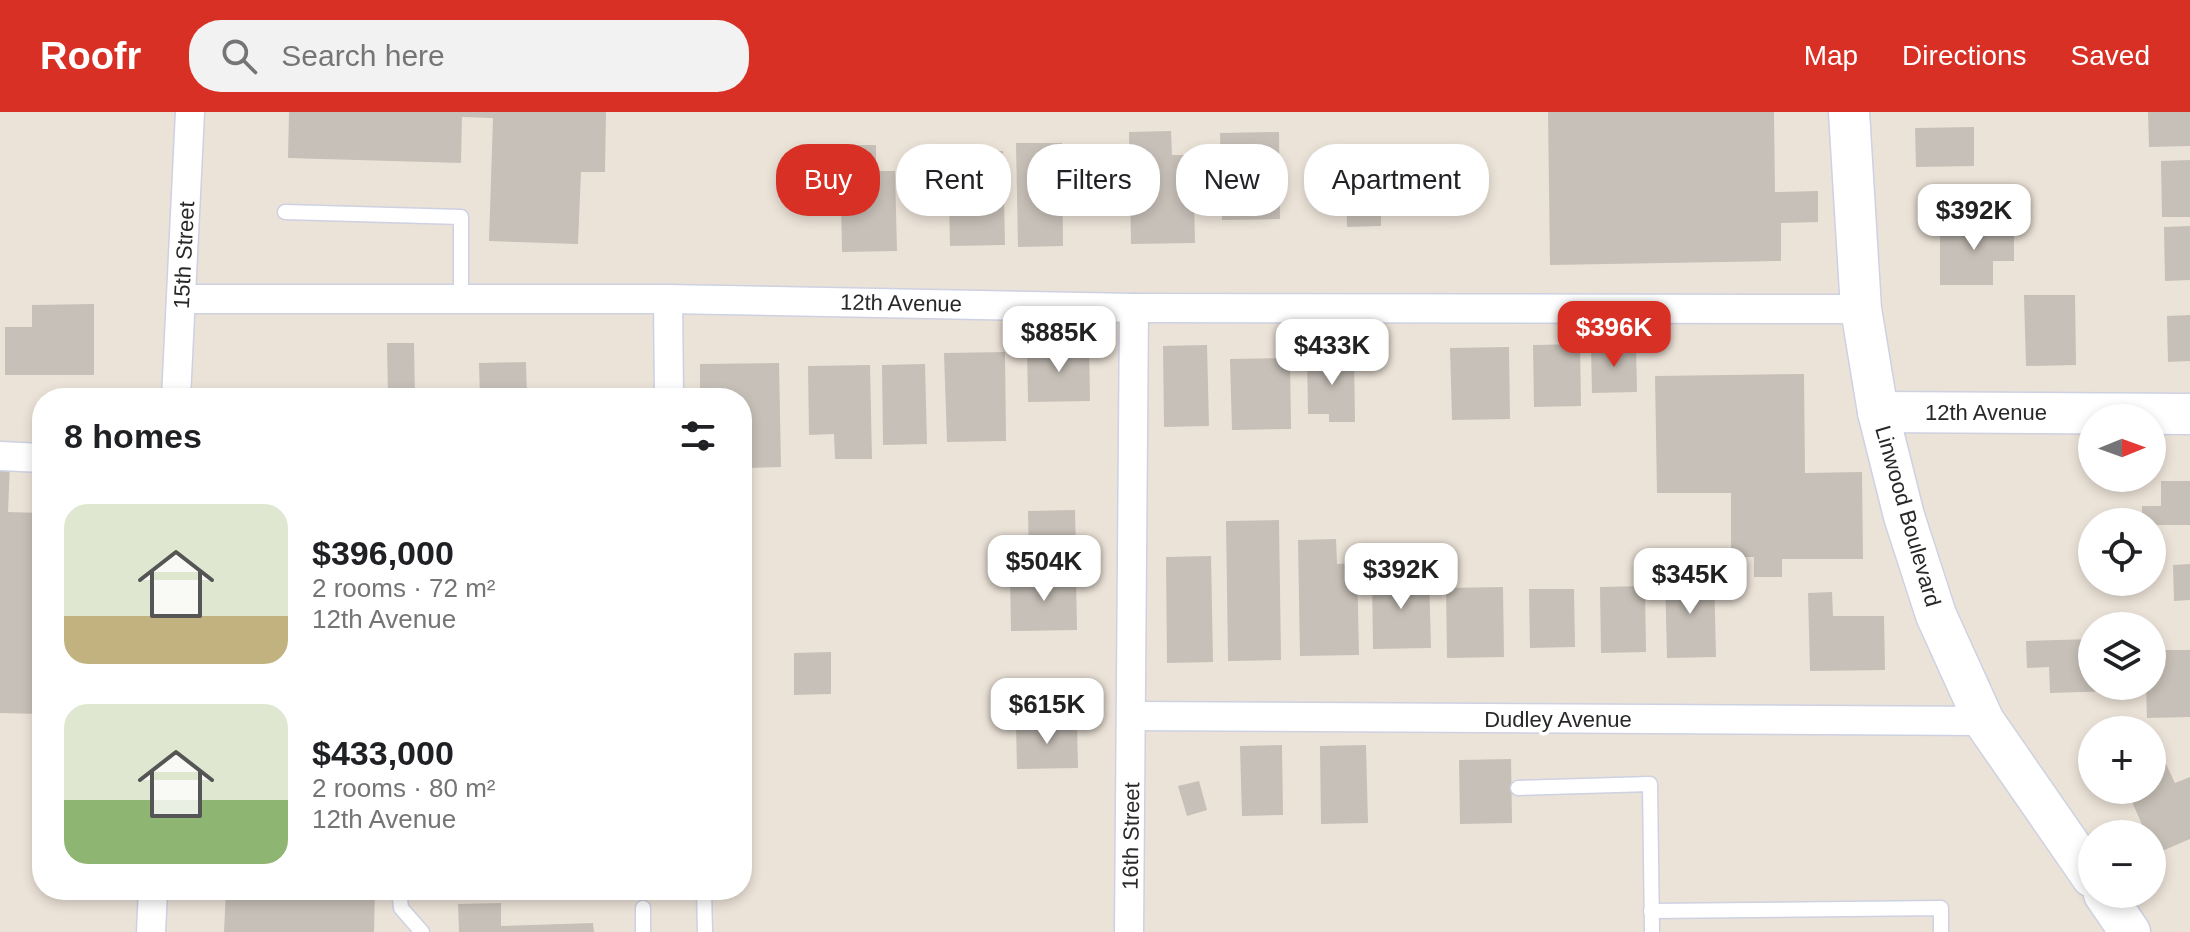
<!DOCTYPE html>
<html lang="en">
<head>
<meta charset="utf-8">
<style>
  :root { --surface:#fff; --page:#f2f2f2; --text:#202124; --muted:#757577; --accent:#d93025 }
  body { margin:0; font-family:Arial,sans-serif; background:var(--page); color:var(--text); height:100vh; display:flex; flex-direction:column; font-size:30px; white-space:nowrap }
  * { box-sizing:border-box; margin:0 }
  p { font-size:26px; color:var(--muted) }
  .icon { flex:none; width:44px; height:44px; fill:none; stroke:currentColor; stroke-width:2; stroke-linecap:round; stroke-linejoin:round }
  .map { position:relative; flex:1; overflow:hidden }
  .panel { position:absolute; left:32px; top:276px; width:720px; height:512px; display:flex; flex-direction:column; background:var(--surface); border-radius:32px; box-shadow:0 4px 12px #0003 }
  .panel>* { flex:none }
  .top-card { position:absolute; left:776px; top:32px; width:760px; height:72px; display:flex; gap:16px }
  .needle { width:52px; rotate:89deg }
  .tools { position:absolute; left:2078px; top:292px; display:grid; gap:16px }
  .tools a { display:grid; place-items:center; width:88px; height:88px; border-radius:50%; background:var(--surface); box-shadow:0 4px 12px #0003; font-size:40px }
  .price { position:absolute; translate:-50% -68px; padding:0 18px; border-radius:16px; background:#fff; color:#222; font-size:26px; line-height:52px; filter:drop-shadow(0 2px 4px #0008) }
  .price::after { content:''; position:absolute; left:50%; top:48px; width:24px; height:18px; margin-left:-12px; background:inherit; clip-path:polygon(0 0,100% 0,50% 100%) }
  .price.active { background:var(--accent); color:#fff }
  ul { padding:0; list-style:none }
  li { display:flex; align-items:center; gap:24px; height:200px; padding:0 32px }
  li span { display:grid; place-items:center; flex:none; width:224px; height:160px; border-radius:24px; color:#555 }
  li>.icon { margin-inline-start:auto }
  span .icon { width:96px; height:96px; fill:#fffc; stroke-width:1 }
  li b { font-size:34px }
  h2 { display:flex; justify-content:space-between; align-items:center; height:96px; padding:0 32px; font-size:34px }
  .tag { padding:0 28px; border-radius:32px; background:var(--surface); box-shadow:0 4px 12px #0003; font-size:28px; line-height:72px }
  .tag.active { background:var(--accent); color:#fff }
  header { display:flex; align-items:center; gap:48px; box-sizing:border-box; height:112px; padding:0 40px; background:var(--accent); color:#fff }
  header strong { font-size:38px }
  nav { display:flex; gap:44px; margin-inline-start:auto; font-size:28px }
  .search { width:560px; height:72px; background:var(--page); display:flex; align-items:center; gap:20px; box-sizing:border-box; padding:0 28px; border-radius:32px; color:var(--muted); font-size:30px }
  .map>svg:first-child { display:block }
  .building { fill:#c7c0b8 }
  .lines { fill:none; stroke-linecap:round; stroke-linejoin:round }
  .lane-casing { stroke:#cdd1e2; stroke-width:17 }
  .street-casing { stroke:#cdd1e2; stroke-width:31 }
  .secondary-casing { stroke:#cdd1e2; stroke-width:43 }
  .lane { stroke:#fff; stroke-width:14 }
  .street { stroke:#fff; stroke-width:28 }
  .secondary { stroke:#fff; stroke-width:40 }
  .labels { text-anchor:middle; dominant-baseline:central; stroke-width:7; stroke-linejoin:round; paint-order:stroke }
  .street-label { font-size:22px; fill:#282828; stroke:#fff }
</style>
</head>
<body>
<header>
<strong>Roofr</strong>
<div class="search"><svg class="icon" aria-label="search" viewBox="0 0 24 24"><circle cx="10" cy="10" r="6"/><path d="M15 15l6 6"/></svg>Search here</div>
<nav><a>Map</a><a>Directions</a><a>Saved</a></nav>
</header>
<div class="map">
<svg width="2190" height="820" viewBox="0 0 2190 820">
  <rect width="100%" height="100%" fill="#ece3d8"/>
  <!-- building -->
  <g class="building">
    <polygon points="289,0 606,0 605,60 581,60 578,132 489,129 493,6 462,5 461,51 288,46"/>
    <polygon points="1548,0 1774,0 1775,80 1818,79 1818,110 1781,111 1781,149 1550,153"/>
    <polygon points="2148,0 2190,0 2190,34 2149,35"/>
    <polygon points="1974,15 1974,54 1916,55 1915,16"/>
    <polygon points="1171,19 1172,43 1193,43 1195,131 1131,132 1129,20"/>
    <polygon points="1279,20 1280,107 1222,108 1220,21"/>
    <polygon points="1016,31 1062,31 1063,134 1018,135"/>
    <polygon points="840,33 876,33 876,59 895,59 897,139 842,140"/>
    <polygon points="1380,33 1381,114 1347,115 1345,34"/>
    <polygon points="1003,39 1005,133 950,134 948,40"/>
    <polygon points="2190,48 2190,105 2162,105 2161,49"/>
    <polygon points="2014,111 2014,149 1993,149 1993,173 1940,173 1940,112"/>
    <polygon points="2190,114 2190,168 2165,169 2164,115"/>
    <polygon points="2024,183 2075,183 2076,253 2026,254"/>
    <polygon points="94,192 94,263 5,263 5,215 32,215 32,193"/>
    <polygon points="2190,203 2190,249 2168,250 2167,204"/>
    <polygon points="387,231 414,231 415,286 388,286"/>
    <polygon points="1580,232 1581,294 1534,295 1533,233"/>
    <polygon points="1089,233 1090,289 1028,290 1027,235"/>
    <polygon points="1207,233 1209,314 1164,315 1163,234"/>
    <polygon points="1636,233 1637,280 1592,281 1591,234"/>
    <polygon points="1509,235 1510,307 1452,308 1450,236"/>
    <polygon points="1005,240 1006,329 947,330 944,241"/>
    <polygon points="1354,242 1355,310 1329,310 1329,302 1308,302 1307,243"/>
    <polygon points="1290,246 1291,317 1232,318 1230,247"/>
    <polygon points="526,250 527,286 480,286 479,251"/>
    <polygon points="779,251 781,355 742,356 742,286 700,286 700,252"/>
    <polygon points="925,252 927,332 883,333 882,253"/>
    <polygon points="870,253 872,347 835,347 834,322 809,323 808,254"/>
    <polygon points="1804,262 1805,361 1862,360 1863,447 1782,447 1782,465 1754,465 1754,445 1731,445 1731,381 1657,381 1655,264"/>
    <polygon points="0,350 10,351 8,400 42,401 42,602 0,601"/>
    <polygon points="2161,369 2190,369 2190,413 2152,413 2152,410 2142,410 2142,394 2161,394"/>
    <polygon points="1075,398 1076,441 1029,441 1028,399"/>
    <polygon points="1279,408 1281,548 1228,549 1226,409"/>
    <polygon points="1336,427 1337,452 1357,451 1359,543 1300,544 1298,428"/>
    <polygon points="1211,444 1213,550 1167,551 1166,445"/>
    <polygon points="2190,452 2190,488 2174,489 2173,453"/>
    <polygon points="1429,461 1431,536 1373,537 1372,462"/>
    <polygon points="1714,461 1716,545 1667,546 1665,462"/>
    <polygon points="1076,463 1077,518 1011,519 1010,464"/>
    <polygon points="1645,474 1646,540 1601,541 1600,475"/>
    <polygon points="1503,475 1504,545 1447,546 1446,476"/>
    <polygon points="1529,477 1574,477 1575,535 1530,536"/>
    <polygon points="1832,480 1833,504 1884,504 1885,558 1810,559 1808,481"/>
    <polygon points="2092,527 2092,574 2115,574 2115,579 2050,581 2049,555 2027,556 2026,529"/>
    <polygon points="2152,538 2190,538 2190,605 2147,606 2146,574 2152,574"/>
    <polygon points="831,540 831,582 794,583 794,541"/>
    <polygon points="1077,611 1078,656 1017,657 1016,613"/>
    <polygon points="1282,633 1283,703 1242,704 1240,634"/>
    <polygon points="1366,633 1368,711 1321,712 1320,634"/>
    <polygon points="1511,647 1512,711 1460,712 1459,648"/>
    <polygon points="2166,652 2175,671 2190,665 2190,727 2155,742 2152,722 2146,722 2127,678 2152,678 2152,658"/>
    <polygon points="1199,669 1207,698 1187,704 1178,674"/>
    <polygon points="226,778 375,778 374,820 224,820"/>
    <polygon points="501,791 501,814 593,811 594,820 459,820 458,792"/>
  </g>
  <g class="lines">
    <!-- lane casing -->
    <g class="lane-casing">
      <g id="lane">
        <polyline points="285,100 461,105 461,187"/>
        <polyline points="1518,676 1650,672 1652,820"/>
        <polyline points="399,778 401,796 422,820"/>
        <polyline points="704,778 705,820"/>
        <polyline points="643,796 643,820"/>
        <polyline points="1651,799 1941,796 1941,820"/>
      </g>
    </g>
    <!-- street casing -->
    <g class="street-casing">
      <g id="street">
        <polyline points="182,187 668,187 1134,196 1861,197"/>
        <polyline points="668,187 669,286"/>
        <polyline points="176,286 190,0"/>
        <polyline points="0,344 42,346"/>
        <polyline points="1132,604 1984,609"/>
        <polyline points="151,820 153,778"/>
        <polyline points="1129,820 1134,196"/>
      </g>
    </g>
    <!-- secondary casing -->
    <g class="secondary-casing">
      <g id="secondary">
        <polyline points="1849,0 1861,197 1878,300 1904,404 1936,503 1984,609 2092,765"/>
        <polyline points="1878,300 2190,302"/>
        <polyline points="2104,782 2130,820"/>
      </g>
    </g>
    <!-- lane -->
    <use href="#lane" class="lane"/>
    <!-- street -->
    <use href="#street" class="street"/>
    <!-- secondary -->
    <use href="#secondary" class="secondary"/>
  </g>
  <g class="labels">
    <!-- street labels -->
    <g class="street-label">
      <text transform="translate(184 143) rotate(-87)">15th Street</text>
      <text transform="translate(901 191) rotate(1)">12th Avenue</text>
      <text x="1986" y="300">12th Avenue</text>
      <text transform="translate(1908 404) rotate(74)">Linwood Boulevard</text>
      <text x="1558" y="607">Dudley Avenue</text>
      <text transform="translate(1131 724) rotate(-89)">16th Street</text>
    </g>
  </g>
</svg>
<div class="tools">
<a><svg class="needle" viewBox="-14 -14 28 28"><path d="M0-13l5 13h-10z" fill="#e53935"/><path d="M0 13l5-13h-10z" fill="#757577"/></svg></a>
<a><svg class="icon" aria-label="locate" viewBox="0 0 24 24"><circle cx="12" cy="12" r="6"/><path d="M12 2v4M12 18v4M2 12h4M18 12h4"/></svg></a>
<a><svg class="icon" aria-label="layers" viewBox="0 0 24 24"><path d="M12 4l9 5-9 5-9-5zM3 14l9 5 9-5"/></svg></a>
<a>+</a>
<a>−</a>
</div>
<b class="price" style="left:1974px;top:140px">$392K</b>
<b class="price active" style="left:1614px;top:257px">$396K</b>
<b class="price" style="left:1059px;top:262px">$885K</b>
<b class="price" style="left:1332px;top:275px">$433K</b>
<b class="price" style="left:1044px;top:491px">$504K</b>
<b class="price" style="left:1401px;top:499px">$392K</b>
<b class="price" style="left:1690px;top:504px">$345K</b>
<b class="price" style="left:1047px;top:634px">$615K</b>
<div class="top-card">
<a class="tag active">Buy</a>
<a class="tag">Rent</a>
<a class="tag">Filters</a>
<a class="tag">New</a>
<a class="tag">Apartment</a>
</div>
<section class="panel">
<h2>8 homes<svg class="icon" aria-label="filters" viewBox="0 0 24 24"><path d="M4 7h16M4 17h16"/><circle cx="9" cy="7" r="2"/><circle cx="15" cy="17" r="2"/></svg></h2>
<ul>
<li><span style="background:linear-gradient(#dfe7d0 70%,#c2b280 0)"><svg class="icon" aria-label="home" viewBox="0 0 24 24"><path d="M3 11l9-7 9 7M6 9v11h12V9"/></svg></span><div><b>$396,000</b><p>2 rooms · 72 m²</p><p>12th Avenue</p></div></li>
<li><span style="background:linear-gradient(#dfe7d0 60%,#8fb573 0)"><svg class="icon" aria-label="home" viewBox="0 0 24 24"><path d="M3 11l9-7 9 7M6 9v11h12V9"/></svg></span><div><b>$433,000</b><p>2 rooms · 80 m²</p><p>12th Avenue</p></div></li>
</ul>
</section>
</div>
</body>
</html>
